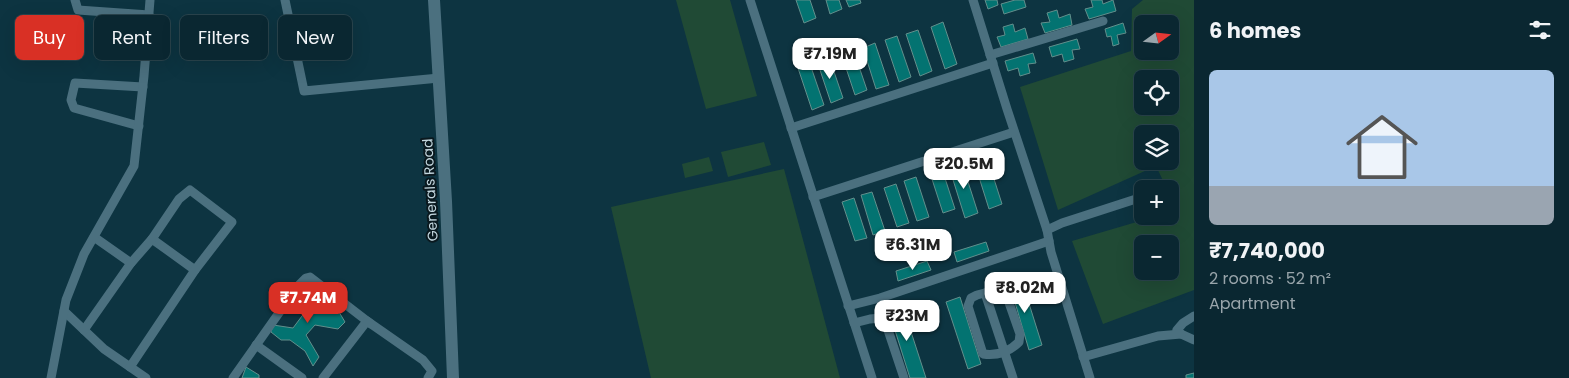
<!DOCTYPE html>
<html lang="en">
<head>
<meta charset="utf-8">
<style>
  :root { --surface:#0a2731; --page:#132f39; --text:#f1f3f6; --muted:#99a5ab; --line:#2a444d; --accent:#d93025 }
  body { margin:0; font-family:Poppins,sans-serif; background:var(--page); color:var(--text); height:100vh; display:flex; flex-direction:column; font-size:19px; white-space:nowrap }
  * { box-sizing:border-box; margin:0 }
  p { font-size:16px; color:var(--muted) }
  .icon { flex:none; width:28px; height:28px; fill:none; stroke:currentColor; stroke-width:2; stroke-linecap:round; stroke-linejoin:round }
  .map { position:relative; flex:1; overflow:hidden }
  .drawer { display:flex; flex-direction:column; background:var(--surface); width:375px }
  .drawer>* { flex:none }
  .top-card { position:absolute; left:15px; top:15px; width:475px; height:45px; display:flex; gap:10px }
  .needle { width:32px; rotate:75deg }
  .buttons { position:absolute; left:1134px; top:15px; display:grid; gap:10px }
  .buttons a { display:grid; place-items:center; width:45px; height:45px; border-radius:8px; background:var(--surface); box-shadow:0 5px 20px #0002,0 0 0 1px var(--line); font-size:25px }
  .price { position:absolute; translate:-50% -42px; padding:0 11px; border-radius:10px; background:#fff; color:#222; font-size:16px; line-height:32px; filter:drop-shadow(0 1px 2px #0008) }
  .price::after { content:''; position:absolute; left:50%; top:30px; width:15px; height:11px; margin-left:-8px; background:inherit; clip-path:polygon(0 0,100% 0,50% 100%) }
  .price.selected { background:var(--accent); color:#fff }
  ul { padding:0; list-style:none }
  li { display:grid; align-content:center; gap:10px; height:265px; padding:0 15px }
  li span { display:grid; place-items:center; height:155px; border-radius:8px; color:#555 }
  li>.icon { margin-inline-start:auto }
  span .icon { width:90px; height:90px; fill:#fffc; stroke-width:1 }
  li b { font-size:21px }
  h2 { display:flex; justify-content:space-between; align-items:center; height:60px; padding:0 15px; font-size:21px }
  .tag { padding:0 18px; border-radius:8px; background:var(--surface); box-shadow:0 5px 20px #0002,0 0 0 1px var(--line); font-size:18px; line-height:45px }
  .tag.selected { background:var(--accent); color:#fff }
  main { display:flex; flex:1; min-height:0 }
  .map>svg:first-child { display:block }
  .green { fill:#204a35; fill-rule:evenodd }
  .building { fill:#037371; stroke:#628f8c }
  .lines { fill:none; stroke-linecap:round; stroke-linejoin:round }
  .street { stroke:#4b707f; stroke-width:9 }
  .secondary { stroke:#4b707f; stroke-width:12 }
  .labels { text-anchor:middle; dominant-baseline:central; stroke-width:4; stroke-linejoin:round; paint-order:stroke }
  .street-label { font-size:14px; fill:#c3d7df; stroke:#0a191f }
</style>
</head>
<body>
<main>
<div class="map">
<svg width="1194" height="378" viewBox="0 0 1194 378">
  <rect width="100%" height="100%" fill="#0d3441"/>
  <!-- green -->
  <g class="green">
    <polygon points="676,0 730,0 757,96 706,109"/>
    <path d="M1143,0H1194V290L1103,324L1072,241L1157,216H1170V212L1178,210L1170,194V189H1167L1156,166L1058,210L1020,87L1131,51L1132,9ZM1142,24H1170V51H1142ZM1142,79H1170V106H1142ZM1142,134H1170V161H1142ZM1142,244H1170V271H1142Z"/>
    <polygon points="764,142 771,165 728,177 721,152"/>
    <polygon points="709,157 713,171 685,178 682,164"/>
    <polygon points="784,169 840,378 651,378 611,207"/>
  </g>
  <!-- building -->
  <g class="building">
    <polygon points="796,0 810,0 816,18 804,23"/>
    <polygon points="826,0 839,0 842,9 830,14"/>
    <polygon points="846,0 860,0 861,3 849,7"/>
    <polygon points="985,0 997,0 998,5 988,9"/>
    <polygon points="1015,0 1024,0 1026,7 1004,14 1001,4"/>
    <polygon points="1091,0 1102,0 1103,4 1113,0 1116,11 1089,19 1085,9 1093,7"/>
    <polygon points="1057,10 1059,18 1070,14 1072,25 1045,33 1041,23 1050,22 1047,13"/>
    <polygon points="943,22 957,64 945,69 931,27"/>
    <polygon points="1123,23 1126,33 1117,35 1119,44 1113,46 1111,36 1107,37 1105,29"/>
    <polygon points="1013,24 1015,32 1025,28 1028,39 1001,47 997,37 1005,35 1003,27"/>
    <polygon points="918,30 932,71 920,76 906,34"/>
    <polygon points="897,36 911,77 899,82 885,40"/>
    <polygon points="1077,39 1080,49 1072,50 1074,59 1064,62 1062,54 1052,57 1049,47"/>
    <polygon points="875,43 889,85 876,89 863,48"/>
    <polygon points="853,49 867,90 855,95 841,53"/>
    <polygon points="1033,53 1036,63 1028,64 1030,73 1020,76 1018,68 1008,71 1005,61"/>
    <polygon points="829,57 843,98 831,103 817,61"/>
    <polygon points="810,64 824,105 812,110 798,68"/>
    <polygon points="986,154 1002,204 989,209 973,158"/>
    <polygon points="962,163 978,213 965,218 949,167"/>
    <polygon points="942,169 955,209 943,213 930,173"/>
    <polygon points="916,177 929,217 917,221 904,181"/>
    <polygon points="896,184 909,223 897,227 884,188"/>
    <polygon points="872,192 885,231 873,235 861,195"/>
    <polygon points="854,198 867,238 855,241 842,202"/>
    <polygon points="986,242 989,251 957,262 954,252"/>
    <polygon points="927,261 931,270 898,281 896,271"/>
    <polygon points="1021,278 1042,345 1029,350 1009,282"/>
    <polygon points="302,287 315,295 316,305 326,312 339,312 345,322 338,329 315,325 306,335 319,357 313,366 305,351 290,340 281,340 271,332 273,325 293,328 305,312 298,297"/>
    <polygon points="960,297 981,364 968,369 946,302"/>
    <polygon points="902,304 926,378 910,378 888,308"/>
    <polygon points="246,367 259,375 259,378 242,378"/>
    <polygon points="1194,373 1194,378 1186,378 1186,375"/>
  </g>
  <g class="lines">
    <!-- street -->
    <g class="street">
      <polyline points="75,0 78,10 149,15"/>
      <polyline points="285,0 304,91 439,78"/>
      <polyline points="750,0 872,378"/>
      <polyline points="973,0 1007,109 1047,230 1051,252 1090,378"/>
      <polyline points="990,55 1103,21"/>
      <polyline points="139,126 74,108 71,100 75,83 143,87"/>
      <polyline points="791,128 993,63"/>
      <polyline points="813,197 1014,132"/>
      <polyline points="1047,230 1062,223 1136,199"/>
      <polyline points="94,237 131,263"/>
      <polyline points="152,239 195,270"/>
      <path d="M1000,289L1006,294L1020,334L1019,342C1009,352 997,356 983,354L968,306L971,298L977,295Z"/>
      <polyline points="985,293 1013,378"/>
      <polyline points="848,306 880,298 1049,241"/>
      <polyline points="64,311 104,349 146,378"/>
      <polyline points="1194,316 1183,323 1177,330 1181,334 1194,340"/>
      <polyline points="854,323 870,319 881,318 887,327 904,378"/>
      <polyline points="84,330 131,263 152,239 179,199 190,190 232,222 195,270 130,367"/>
      <polyline points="256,345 302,378"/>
      <polyline points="1083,357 1158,336 1181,334"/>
      <polyline points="51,378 66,300 84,254 134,166 144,76 150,0"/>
      <polyline points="233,378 298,286 306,278 310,277 371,324"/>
      <polyline points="323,378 367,321 423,360 432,371 428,378"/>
    </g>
    <!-- secondary -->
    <polyline class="secondary" points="434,0 446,201 453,378"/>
  </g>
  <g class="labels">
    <!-- street labels -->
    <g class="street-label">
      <text transform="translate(430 190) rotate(-93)">Generals Road</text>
    </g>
  </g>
</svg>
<div class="buttons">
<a><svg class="needle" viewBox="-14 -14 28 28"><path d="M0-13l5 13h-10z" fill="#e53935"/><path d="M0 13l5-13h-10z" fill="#99a5ab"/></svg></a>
<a><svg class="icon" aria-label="locate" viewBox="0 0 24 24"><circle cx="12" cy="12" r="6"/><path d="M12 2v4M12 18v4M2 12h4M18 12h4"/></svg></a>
<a><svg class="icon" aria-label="layers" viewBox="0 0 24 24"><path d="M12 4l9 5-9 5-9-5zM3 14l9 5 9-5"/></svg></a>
<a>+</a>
<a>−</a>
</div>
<b class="price" style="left:830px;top:80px">₹7.19M</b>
<b class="price" style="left:964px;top:190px">₹20.5M</b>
<b class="price" style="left:913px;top:271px">₹6.31M</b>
<b class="price" style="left:1025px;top:314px">₹8.02M</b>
<b class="price selected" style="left:308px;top:324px">₹7.74M</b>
<b class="price" style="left:907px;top:342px">₹23M</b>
<div class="top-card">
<a class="tag selected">Buy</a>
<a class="tag">Rent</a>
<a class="tag">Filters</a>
<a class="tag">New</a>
</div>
</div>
<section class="drawer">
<h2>6 homes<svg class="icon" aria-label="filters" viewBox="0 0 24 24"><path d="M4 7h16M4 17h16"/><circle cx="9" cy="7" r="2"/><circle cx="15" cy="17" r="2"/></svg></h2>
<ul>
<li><span style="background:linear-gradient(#a9c7e8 75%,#9aa5b1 0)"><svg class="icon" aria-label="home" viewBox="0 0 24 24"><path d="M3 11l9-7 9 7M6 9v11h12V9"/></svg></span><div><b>₹7,740,000</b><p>2 rooms · 52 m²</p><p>Apartment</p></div></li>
</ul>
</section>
</main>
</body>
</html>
